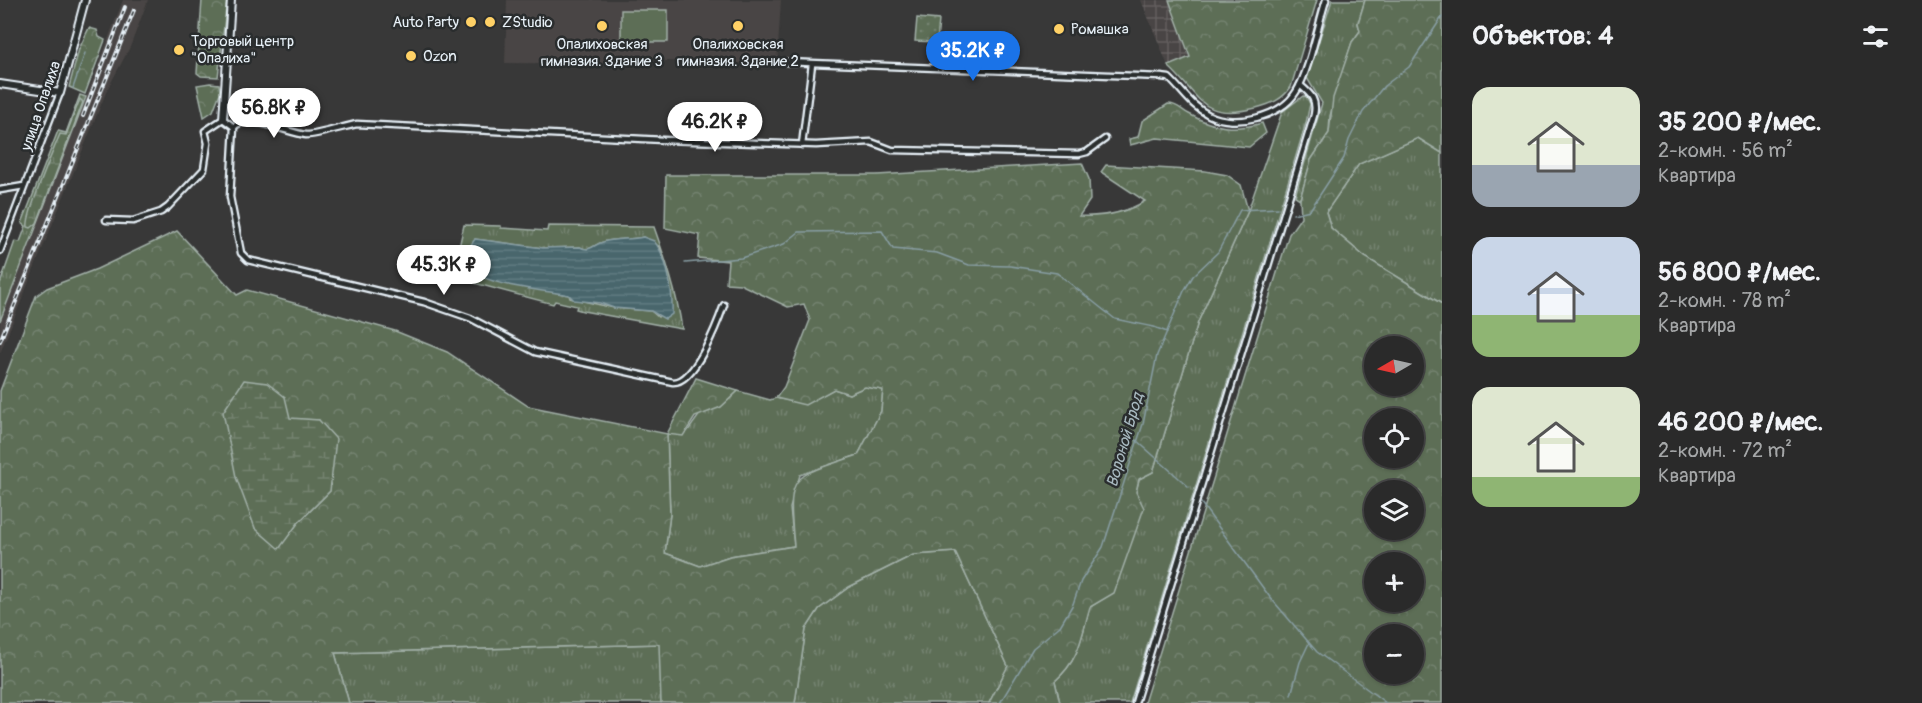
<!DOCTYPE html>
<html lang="ru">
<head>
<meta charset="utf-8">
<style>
  :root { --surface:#2a2a2a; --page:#323232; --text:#f1f3f6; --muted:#a5a7a8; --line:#464647; --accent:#1a73e8 }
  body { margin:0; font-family:Pangolin,sans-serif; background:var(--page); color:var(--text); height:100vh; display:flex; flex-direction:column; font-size:22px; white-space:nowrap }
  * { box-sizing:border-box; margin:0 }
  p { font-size:20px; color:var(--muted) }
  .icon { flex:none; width:33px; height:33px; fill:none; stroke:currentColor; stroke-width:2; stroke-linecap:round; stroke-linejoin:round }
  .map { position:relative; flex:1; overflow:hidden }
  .drawer { display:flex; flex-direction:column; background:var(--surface); width:480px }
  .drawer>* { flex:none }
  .needle { width:39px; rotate:261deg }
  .buttons { position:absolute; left:1364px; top:336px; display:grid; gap:12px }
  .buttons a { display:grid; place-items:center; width:60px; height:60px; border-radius:50%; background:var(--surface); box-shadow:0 2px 4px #0004,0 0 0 2px var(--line); font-size:30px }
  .price { position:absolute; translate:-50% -51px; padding:0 14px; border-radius:21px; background:#fff; color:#222; font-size:20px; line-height:39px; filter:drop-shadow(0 2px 3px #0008) }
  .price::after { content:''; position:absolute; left:50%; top:36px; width:18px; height:14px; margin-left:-9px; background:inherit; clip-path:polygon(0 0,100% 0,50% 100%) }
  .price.selected { background:var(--accent); color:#fff }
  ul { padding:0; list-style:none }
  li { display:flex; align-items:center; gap:18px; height:150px; padding:0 30px }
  li span { display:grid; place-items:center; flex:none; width:168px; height:120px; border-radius:18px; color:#555 }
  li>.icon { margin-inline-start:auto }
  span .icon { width:72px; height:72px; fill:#fffc; stroke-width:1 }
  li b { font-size:26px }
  h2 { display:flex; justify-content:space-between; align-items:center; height:72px; padding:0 30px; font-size:26px }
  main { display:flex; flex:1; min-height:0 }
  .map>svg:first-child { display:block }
  .built { fill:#494544 }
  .industrial { fill:url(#industrial-grid) }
  .grass { fill:url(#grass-tufts); stroke:#a2b0a8; stroke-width:1.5; fill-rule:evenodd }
  .forest { fill:url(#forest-crowns); stroke:#a2b0a8; stroke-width:1.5; fill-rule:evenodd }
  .wetland { fill:url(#wetland-marsh); stroke:#a2b0a8; stroke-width:1.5 }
  .park { fill:url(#park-dots); stroke:#a2b0a8; stroke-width:1.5 }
  .pitch { fill:#5d6e57; stroke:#a2b0a8; stroke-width:1.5 }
  .water { fill:url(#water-rules); stroke:#889ea4; stroke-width:1.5 }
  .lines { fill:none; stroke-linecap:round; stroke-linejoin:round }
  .stream { stroke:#889ea4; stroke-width:1.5 }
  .street-casing { stroke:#e8f1f8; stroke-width:9 }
  .secondary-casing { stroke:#e8f1f8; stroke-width:10 }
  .street { stroke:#2a2d2e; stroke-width:4.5 }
  .secondary { stroke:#2a2d2e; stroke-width:6 }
  .rail-casing { stroke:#e8f1f8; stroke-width:4 }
  .rail { stroke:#2a2d2e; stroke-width:1.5; stroke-dasharray:4.5; stroke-linecap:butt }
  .poi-dot { fill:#ffd166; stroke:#2a2d2e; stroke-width:2 }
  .labels { text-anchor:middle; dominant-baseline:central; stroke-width:5; stroke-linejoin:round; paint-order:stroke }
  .poi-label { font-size:15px; fill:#e8f1f8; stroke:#2a2d2e; text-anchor:start }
  .street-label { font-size:15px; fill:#e8f1f8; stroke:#2a2d2e }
  .water-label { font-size:16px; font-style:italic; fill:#a8b9c0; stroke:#2a2d2e }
</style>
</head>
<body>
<main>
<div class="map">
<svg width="1442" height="703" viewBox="0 0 1442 703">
  <defs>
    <pattern id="industrial-grid" width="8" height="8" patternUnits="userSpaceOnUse" patternTransform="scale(1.5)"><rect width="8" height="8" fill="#494544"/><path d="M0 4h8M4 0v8" fill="none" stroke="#636060"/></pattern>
    <pattern id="grass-tufts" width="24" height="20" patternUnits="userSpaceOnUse" patternTransform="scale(1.5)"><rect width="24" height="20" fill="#5d6e57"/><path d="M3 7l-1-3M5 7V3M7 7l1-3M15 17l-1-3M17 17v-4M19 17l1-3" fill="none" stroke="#748370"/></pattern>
    <pattern id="forest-crowns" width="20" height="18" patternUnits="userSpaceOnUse" patternTransform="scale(1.5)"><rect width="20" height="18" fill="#5d6e57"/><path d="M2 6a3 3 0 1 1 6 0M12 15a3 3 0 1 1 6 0" fill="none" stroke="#748370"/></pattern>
    <pattern id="wetland-marsh" width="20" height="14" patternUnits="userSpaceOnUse" patternTransform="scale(1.5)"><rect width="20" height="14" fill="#5d6e57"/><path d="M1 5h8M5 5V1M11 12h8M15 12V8" fill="none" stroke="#748370"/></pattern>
    <pattern id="park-dots" width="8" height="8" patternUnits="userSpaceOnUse" patternTransform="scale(1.5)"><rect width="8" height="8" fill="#5d6e57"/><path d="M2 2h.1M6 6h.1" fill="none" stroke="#748370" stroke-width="1.8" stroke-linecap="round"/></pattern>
    <pattern id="water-rules" width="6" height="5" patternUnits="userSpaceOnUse" patternTransform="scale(1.5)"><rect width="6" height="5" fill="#48666c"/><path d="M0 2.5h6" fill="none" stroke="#627c82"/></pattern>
  </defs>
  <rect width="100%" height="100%" fill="#383838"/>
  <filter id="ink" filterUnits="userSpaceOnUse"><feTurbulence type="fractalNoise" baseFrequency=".0167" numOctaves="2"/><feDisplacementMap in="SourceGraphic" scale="12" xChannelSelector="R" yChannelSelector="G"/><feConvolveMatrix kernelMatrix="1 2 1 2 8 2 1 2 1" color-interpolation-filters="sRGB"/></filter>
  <g filter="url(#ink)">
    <!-- built -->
    <g class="built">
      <polygon points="123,0 148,0 130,47 107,90 0,353 0,321"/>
      <polygon points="507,0 781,0 777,64 629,60 620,64 505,63"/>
    </g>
    <!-- industrial -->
    <polygon class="industrial" points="1141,0 1169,0 1190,58 1168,66"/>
    <!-- grass -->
    <g class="grass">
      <polygon points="1332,0 1365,0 1358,23 1360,31 1352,42 1344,67 1330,116 1329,133 1311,160 1300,199 1295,196 1322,103 1307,78"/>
      <polygon points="80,95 86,97 0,321 0,284 15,241 20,242 26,226 22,223 58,131 66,133"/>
      <path d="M1303,96L1307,97L1310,104L1306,123L1130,703H1060L1055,681C1080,659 1081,638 1090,607L1114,592L1139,479L1153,472L1198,322L1248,211L1282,112Z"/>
      <polygon points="1418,138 1442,153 1442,304 1365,257 1331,228 1326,212 1359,164"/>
      <path d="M464,225L501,226V228L547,231L548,226L654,227C666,261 677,293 682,329L583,311L576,309L577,306L555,301L553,304L459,279L456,261ZM643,237L660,247L670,290L658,317L651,311L614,308L570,298L569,295L496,281L472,272L475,239L543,248L580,247C590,253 594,244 603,242C615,238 630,240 643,237Z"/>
      <polygon points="865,387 883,390 881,411 858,455 800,475 790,508 794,546 730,556 700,566 665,553 670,514 667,434 687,432 700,414 721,406 738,391 770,400 776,398 805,404 834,389 849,394"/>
      <polygon points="955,552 1008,666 989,703 795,703 806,629 819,609 849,587 913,555"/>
      <polygon points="660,644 661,703 349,703 335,653"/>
    </g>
    <!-- forest -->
    <g class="forest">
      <polygon points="202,0 227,0 218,77 201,76 197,73"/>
      <path d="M1169,0H1317L1291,87C1282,100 1271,104 1256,108C1200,121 1202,97 1168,66L1190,57Z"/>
      <path d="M1365,0H1442V153L1418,138L1359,164L1326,212L1331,228L1365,257L1442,304V703H1144L1289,234L1301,217L1300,199L1311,160L1329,133L1333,98L1352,42L1360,31L1358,23ZM1413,346V386H1374V346ZM1413,418V458H1374V418ZM1374,490H1413V530H1374ZM1413,562V602H1374V562ZM1413,634V674H1374V634Z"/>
      <polygon points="89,28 97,30 99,37 105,40 85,94 69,87 79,49"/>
      <polygon points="210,83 219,84 220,93 213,111 204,117 197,85"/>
      <path d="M1168,104C1178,104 1181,110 1189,114C1213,128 1235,131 1262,123L1266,133L1249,147L1157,138L1130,145L1129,139L1138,137L1142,121Z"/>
      <path d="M1082,163L1089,179L1090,200L1079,216C1102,217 1126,213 1145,201L1101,172L1106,165L1205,171L1227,175L1241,185L1248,211L1198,322L1153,472L1139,479L1136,492L1144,508L1114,593L1090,607C1081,638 1080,659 1055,681L1060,703H989L1008,666L955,552L913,555L849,587L819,609L806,629L795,703H661L659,644L335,653L349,703H0V391L36,296L47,288L97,269L177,231L237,295L247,290L395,331L447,352L528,406L667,434L696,378L738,391L721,407L695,417L683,436L667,434L670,514L665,553L700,566L730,556L794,546C787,470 790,479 858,455L881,411L883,390L865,387L849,394L834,389L805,405L776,398L784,387L810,320L804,304L788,307L740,284L726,283L728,261L698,258L700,235L665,228L666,175H877ZM290,419L319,420L330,491L298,523L279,548L255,528Z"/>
    </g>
    <!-- wetland -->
    <g class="wetland">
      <path d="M80,99L83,102L37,223L31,228L28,227C25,216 54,149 60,134L66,135Z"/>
      <polygon points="244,380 267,383 285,397 290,418 319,420 336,439 330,491 298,523 279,549 255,528 236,477 223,412"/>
    </g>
    <!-- park -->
    <polygon class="park" points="917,18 939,20 937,42 915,41"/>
    <!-- pitch -->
    <rect class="pitch" x="621" y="10" width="47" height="32"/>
    <!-- water -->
    <path class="water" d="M643,237L654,241C668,258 673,293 672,314L665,319L651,311L614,308L600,303L574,300L569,295C550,291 478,285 471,268L470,246L475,239L543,248L580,247C591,253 594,244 603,242C615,238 630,240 643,237Z"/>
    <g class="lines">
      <!-- stream -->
      <g class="stream">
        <polyline points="73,88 85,53"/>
        <polyline points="1293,214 1310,210 1344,158 1349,140 1363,112 1384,86 1409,67 1442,17"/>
        <polyline points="685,263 741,258 784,244 799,232 882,231 893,249 937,253 969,265 1010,266 1057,273 1115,319 1154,327 1167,332"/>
        <polyline points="1136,440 1189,487"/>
        <polyline points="1201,503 1269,596 1317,652 1386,703"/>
        <polyline points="1291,695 1300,662 1309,643"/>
        <polyline points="1000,703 1033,648 1060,626 1073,604 1081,581 1103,547 1143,424 1157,355 1184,291 1193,276 1218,252 1240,210 1278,208"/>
      </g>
      <!-- street casing -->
      <g class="street-casing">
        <g id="street">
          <path d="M786,62L1161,77L1169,78C1183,91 1191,106 1209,115C1235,128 1281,117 1296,92C1309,72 1318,25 1326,0"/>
          <path d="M234,127C247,113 288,133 306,135C313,136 346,126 357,124L663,140L816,145L871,142L892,150L1079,154L1087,152L1105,139"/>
          <path d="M234,127L230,197L241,253L248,260L424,302L470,318L535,352L673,382C695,383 718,322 724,305"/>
          <polyline points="802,145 812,64"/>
          <polyline points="0,190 24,186"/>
          <polyline points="106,220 133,221 161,212 168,207 204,169 208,143 205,131 223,119 234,127"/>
          <polyline points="0,251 60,93"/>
          <path d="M1135,703L1314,115C1317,100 1312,95 1300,85"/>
        </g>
      </g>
      <!-- secondary casing -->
      <g class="secondary-casing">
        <g id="secondary">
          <polyline points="0,84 60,93 85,0"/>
          <polyline points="223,119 231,0"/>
        </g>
      </g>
      <!-- street -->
      <use href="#street" class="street"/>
      <!-- secondary -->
      <use href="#secondary" class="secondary"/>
      <!-- rail casing -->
      <g class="rail-casing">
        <g id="rail">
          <polyline points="83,116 125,7"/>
          <polyline points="0,341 134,10"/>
        </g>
      </g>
      <!-- rail -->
      <use href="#rail" class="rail"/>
    </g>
  </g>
  <!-- markers -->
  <g class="poi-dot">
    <circle cx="471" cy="22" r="6"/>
    <circle cx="490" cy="22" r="6"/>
    <circle cx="602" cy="26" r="6"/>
    <circle cx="738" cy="26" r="6"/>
    <circle cx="1059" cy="29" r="6"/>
    <circle cx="179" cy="50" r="6"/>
    <circle cx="411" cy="56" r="6"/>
  </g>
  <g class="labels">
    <!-- poi labels -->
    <g class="poi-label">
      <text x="459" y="22" text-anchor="end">Auto Party</text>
      <text x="502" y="22">ZStudio</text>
      <text x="1071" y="29">Ромашка</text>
      <text x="191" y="41">Торговый центр<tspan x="191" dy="17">"Опалиха"</tspan></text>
      <text x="602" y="44" text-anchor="middle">Опалиховская<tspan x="602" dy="17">гимназия. Здание 3</tspan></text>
      <text x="738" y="44" text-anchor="middle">Опалиховская<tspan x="738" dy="17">гимназия. Здание 2</tspan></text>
      <text x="423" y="56">Ozon</text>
    </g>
    <!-- street labels -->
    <g class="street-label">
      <text transform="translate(41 106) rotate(-71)">улица Опалиха</text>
    </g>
    <!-- water labels -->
    <g class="water-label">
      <text transform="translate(1125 440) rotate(-74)">Вороной Брод</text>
    </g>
  </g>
</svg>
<div class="buttons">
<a><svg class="needle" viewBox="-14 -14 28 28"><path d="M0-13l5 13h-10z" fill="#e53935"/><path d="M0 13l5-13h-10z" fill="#a5a7a8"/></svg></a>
<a><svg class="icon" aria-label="locate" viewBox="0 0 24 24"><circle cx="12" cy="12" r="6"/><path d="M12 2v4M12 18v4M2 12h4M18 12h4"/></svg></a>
<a><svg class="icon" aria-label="layers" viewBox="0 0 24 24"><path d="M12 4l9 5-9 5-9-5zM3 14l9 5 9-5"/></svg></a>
<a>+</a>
<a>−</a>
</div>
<b class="price selected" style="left:973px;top:82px">35.2K ₽</b>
<b class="price" style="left:274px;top:139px">56.8K ₽</b>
<b class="price" style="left:715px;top:153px">46.2K ₽</b>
<b class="price" style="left:444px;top:296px">45.3K ₽</b>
</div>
<section class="drawer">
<h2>Объектов: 4<svg class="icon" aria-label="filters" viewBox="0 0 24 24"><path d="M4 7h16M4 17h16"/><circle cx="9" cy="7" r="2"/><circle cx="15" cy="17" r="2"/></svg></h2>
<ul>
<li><span style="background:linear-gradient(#dfe7d0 65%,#9aa5b1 0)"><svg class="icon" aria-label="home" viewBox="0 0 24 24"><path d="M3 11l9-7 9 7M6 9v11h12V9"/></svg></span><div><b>35 200 ₽/мес.</b><p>2-комн. · 56 m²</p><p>Квартира</p></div></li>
<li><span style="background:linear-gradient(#c9d6e8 65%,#8fb573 0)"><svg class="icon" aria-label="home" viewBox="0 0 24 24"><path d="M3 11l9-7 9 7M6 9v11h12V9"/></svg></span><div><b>56 800 ₽/мес.</b><p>2-комн. · 78 m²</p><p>Квартира</p></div></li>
<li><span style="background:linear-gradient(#dfe7d0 75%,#8fb573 0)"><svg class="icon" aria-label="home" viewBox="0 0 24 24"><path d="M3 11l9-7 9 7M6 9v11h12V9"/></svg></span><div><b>46 200 ₽/мес.</b><p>2-комн. · 72 m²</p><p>Квартира</p></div></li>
</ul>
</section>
</main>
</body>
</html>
